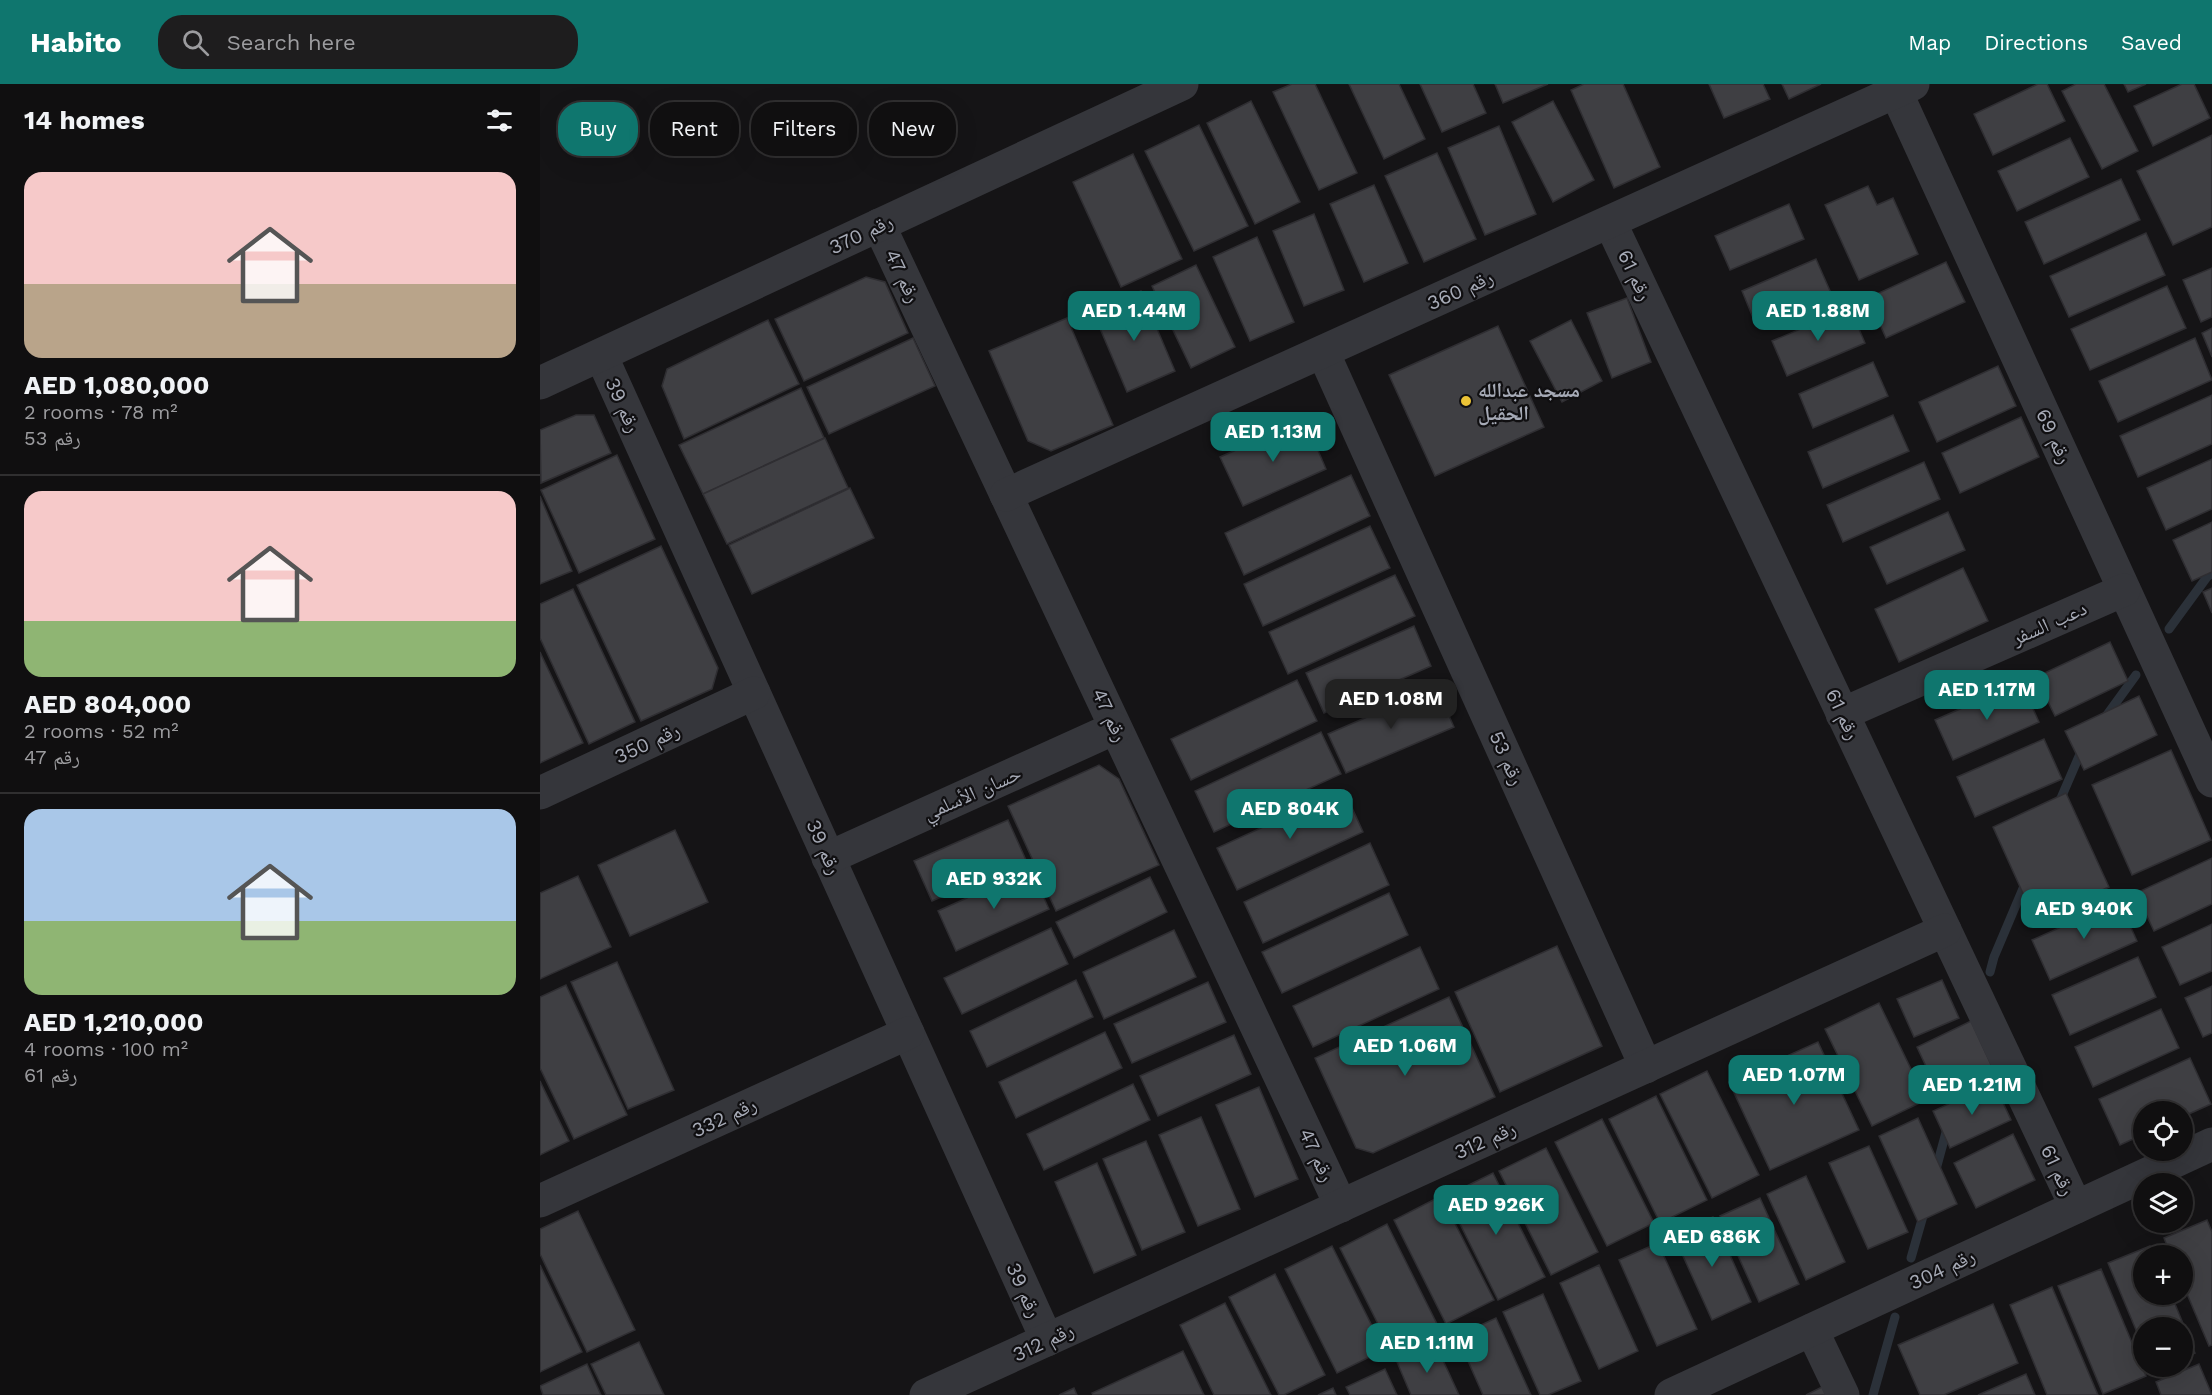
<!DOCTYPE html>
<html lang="en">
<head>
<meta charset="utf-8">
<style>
  :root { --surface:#100f10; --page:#1e1d1e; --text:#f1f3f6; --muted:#9c9c9f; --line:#302f30; --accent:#0f766e }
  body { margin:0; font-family:"Work Sans","Noto Naskh Arabic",sans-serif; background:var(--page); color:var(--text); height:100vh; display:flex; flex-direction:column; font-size:22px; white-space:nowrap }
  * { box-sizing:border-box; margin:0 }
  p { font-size:20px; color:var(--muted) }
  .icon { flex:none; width:33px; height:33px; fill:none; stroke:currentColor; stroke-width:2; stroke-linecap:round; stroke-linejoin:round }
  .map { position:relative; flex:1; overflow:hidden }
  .sheet { display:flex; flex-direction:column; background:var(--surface); width:540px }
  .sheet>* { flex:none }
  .banner { position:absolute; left:18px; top:18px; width:570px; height:54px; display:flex; gap:12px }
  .controls { position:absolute; left:1593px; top:1017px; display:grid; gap:12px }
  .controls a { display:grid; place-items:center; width:60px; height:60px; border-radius:50%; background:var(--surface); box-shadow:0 6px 24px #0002,0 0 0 2px var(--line); font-size:30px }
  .price { position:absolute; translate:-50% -51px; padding:0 14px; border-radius:12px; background:var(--accent); color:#fff; font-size:20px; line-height:39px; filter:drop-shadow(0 2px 3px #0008) }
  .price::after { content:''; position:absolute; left:50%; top:36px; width:18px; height:14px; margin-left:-9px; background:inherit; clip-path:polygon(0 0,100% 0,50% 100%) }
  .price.selected { background:#222; color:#fff }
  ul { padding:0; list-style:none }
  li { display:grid; align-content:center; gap:12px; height:318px; padding:0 24px }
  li+li { border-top:2px solid var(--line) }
  li span { display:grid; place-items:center; height:186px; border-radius:18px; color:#555 }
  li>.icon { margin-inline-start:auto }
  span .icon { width:108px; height:108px; fill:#fffc; stroke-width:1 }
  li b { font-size:26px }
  h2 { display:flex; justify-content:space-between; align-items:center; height:72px; padding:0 24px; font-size:26px }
  .tag { padding:0 21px; border-radius:24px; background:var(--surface); box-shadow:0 6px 24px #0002,0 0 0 2px var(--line); font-size:21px; line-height:54px }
  .tag.selected { background:var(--accent); color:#fff }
  header { display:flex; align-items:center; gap:36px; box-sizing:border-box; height:84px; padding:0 30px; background:var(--accent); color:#fff }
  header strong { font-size:28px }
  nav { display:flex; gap:33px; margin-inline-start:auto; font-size:21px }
  .search { width:420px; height:54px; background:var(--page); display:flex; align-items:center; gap:15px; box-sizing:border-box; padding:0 21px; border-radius:24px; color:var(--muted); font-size:22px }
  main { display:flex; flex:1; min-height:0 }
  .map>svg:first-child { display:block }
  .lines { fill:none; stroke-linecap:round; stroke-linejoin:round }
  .stream { stroke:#2b3139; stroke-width:9 }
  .building { fill:#3f3f43; stroke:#2f2e32; stroke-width:1.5 }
  .street { stroke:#35363b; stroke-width:33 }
  .poi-dot { fill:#ecc336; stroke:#100f11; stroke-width:2 }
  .labels { text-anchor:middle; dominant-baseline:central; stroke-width:4.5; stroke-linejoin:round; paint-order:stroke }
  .street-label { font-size:20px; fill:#a6aab6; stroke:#100f11 }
  .poi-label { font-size:20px; font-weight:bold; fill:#a6aab6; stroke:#100f11; text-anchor:start }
</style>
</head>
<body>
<header>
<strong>Habito</strong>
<div class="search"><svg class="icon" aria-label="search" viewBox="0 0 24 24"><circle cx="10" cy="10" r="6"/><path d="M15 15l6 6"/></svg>Search here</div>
<nav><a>Map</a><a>Directions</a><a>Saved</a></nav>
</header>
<main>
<section class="sheet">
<h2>14 homes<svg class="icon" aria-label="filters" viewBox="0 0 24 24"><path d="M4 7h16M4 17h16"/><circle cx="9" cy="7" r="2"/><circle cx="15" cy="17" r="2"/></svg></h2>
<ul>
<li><span style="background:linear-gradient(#f6c9c9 60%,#b9a48a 0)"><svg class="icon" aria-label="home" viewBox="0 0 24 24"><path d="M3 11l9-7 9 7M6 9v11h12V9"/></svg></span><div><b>AED 1,080,000</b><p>2 rooms · 78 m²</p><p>رقم 53</p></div></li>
<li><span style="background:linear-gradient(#f6c9c9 70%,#8fb573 0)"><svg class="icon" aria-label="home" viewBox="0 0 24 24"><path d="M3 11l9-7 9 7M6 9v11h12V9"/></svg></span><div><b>AED 804,000</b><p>2 rooms · 52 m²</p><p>رقم 47</p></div></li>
<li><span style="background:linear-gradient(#a9c7e8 60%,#8fb573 0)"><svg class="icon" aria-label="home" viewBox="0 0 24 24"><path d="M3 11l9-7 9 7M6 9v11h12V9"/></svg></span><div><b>AED 1,210,000</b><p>4 rooms · 100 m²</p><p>رقم 61</p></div></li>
</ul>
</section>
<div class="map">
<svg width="1672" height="1311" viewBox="0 0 1672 1311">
  <rect width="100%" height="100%" fill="#151416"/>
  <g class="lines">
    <!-- stream -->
    <g class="stream">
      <polyline points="1629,545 1667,493 1672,489"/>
      <polyline points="1564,635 1596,591"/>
      <polyline points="1518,721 1543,663"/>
      <polyline points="1450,888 1454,873 1487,795"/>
      <polyline points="1411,1028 1422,989"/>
      <polyline points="1395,1089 1408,1041"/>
      <polyline points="1371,1174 1385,1125"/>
      <polyline points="1333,1311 1355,1233"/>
    </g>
  </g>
  <!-- building -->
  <g class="building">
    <polygon points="752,0 775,0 817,89 779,106 733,8"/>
    <polygon points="809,0 859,0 885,55 844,75"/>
    <polygon points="880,0 933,0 946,29 902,48"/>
    <polygon points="955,0 1008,0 963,19"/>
    <polygon points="1044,0 1083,0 1120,83 1074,104 1031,6"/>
    <polygon points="1169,0 1223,0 1230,15 1184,34"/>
    <polygon points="1242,0 1281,0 1249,15"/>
    <polygon points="1498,0 1507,0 1525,37 1453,71 1434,30"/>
    <polygon points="1536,0 1564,0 1598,67 1562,85 1522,7"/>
    <polygon points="1584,0 1606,0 1588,8"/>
    <polygon points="1642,0 1654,0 1670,34 1613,62 1594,22"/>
    <polygon points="711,17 760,118 715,140 667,39"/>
    <polygon points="1013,17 1054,96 1013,118 972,38"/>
    <polygon points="659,41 708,142 654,167 605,67"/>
    <polygon points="959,42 996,130 945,151 908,64"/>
    <polygon points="1672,51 1672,143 1633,161 1597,87"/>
    <polygon points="1530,54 1549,93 1477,127 1458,87"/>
    <polygon points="897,69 936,155 884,178 845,92"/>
    <polygon points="593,70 642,175 581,203 533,98"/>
    <polygon points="1581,95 1600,136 1504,180 1485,138"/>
    <polygon points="834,101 868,179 824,198 790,120"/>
    <polygon points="1328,102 1337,121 1353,114 1378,170 1319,196 1285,121"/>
    <polygon points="1249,120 1264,155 1190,186 1175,152"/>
    <polygon points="774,130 804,206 764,222 733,147"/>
    <polygon points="1606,149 1625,191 1529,233 1510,192"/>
    <polygon points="717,153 754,238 710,257 673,173"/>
    <polygon points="1276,175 1291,209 1216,241 1202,207"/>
    <polygon points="1406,178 1425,218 1346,254 1328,214"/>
    <polygon points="656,181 695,263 651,284 612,202"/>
    <polygon points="1672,184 1672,233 1661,238 1643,196"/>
    <polygon points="326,193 345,198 368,249 264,297 235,235"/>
    <polygon points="1627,202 1646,244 1550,286 1531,245"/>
    <polygon points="601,207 635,287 587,308 553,228"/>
    <polygon points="1087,214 1111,278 1072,294 1047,229"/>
    <polygon points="1310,224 1325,259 1247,292 1232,257"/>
    <polygon points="527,234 573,341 511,367 488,357 449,267"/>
    <polygon points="228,236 259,300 144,355 122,302 127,285"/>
    <polygon points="1031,236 1062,297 1022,318 990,257"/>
    <polygon points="958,242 1004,343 895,392 849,291"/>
    <polygon points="1672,244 1672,273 1662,249"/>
    <polygon points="373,254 395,302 289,350 267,303"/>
    <polygon points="1655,254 1672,296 1578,338 1559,297"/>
    <polygon points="1333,278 1348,312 1273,344 1259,310"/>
    <polygon points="1458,282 1476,322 1397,358 1379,318"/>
    <polygon points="261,304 284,354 163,410 139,361"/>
    <polygon points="1672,311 1672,360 1598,393 1580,352"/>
    <polygon points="36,331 54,331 71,369 1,399 0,346"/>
    <polygon points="1353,331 1369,367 1283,404 1268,368"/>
    <polygon points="1481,333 1499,373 1420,409 1402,369"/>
    <polygon points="765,336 786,385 703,422 680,373"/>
    <polygon points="285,354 308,404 187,460 163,410"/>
    <polygon points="77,371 115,455 39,489 1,406"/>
    <polygon points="1672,375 1672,425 1626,446 1607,404"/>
    <polygon points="1384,378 1400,415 1303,458 1287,421"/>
    <polygon points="811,391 830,432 704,491 685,449"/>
    <polygon points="310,404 334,454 212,510 189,461"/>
    <polygon points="0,412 32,487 0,500"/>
    <polygon points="1408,428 1425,466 1347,500 1330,463"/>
    <polygon points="1672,438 1672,488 1652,497 1633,456"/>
    <polygon points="830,442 850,484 723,542 704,500"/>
    <polygon points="121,462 178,584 172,605 101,637 37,501"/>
    <polygon points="1423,484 1448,537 1359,578 1335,525"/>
    <polygon points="855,491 875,532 748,590 729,548"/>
    <polygon points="1672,504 1672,529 1663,508"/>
    <polygon points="33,505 95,638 49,660 0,554 0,520"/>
    <polygon points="874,542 891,582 784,629 766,589"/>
    <polygon points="1570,558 1588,597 1515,632 1496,593"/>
    <polygon points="0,568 43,659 0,679"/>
    <polygon points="757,596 777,637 651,696 631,655"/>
    <polygon points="1481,598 1499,638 1413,676 1395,636"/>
    <polygon points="896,603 914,643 806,689 788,650"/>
    <polygon points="1599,612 1617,651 1544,686 1525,647"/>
    <polygon points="781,648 801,690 674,748 655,707"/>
    <polygon points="1504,655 1522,695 1435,733 1417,693"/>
    <polygon points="1631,666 1671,756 1592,791 1552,701"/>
    <polygon points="559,681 579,695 619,781 516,827 468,722"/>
    <polygon points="804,706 823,748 697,806 677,764"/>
    <polygon points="1526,709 1569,803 1495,836 1453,743"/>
    <polygon points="468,736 486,776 392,817 374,777"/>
    <polygon points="135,746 168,818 90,852 58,781"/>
    <polygon points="830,759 849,801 723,859 704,818"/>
    <polygon points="1672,774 1672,820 1614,847 1596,809"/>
    <polygon points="491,785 509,825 416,867 398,827"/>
    <polygon points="38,792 71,863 0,895 0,809"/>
    <polygon points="610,793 627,828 534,874 516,838"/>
    <polygon points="849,809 868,851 742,909 722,868"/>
    <polygon points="1579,817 1597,857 1510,896 1492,856"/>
    <polygon points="1672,840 1672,887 1640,901 1622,863"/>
    <polygon points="511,844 528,880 422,930 404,894"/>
    <polygon points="634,846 656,893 564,935 543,888"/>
    <polygon points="1017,862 1062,962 960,1008 915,908"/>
    <polygon points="880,863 899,905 773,963 753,922"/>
    <polygon points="1598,873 1616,913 1530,951 1512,911"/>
    <polygon points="77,878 134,1006 88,1025 31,898"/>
    <polygon points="536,896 553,933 447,983 430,947"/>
    <polygon points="1402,896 1419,934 1374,953 1357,915"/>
    <polygon points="668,898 686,938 592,979 574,940"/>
    <polygon points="26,901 87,1031 34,1055 0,984 0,913"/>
    <polygon points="1672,902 1672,949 1663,953 1645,914"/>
    <polygon points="909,913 955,1013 833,1069 816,1064 775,974"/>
    <polygon points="1339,919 1386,1016 1332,1042 1285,945"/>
    <polygon points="1621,925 1639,964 1553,1003 1535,963"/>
    <polygon points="1431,937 1453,985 1399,1010 1377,963"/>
    <polygon points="565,948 582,984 476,1034 459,998"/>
    <polygon points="694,951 711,990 618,1032 600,992"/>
    <polygon points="1278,958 1319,1046 1230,1086 1189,998"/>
    <polygon points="1650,974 1671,1020 1642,1033 1642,1028 1604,1028 1604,1050 1580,1061 1559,1015"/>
    <polygon points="1167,987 1219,1091 1172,1114 1120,1010"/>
    <polygon points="0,997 29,1057 0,1071"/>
    <polygon points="1454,999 1471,1036 1410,1064 1393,1027"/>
    <polygon points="593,1000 610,1036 504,1086 487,1050"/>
    <polygon points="719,1003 758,1095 715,1113 676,1021"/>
    <polygon points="1116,1012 1167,1116 1120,1139 1069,1035"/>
    <polygon points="661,1033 700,1125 658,1142 619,1051"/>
    <polygon points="1378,1034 1417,1120 1378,1138 1339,1052"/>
    <polygon points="1062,1035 1114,1139 1067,1162 1015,1058"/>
    <polygon points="1473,1050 1495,1096 1436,1124 1414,1079"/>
    <polygon points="606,1057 645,1148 602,1166 563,1075"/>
    <polygon points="1329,1062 1368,1148 1328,1165 1289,1079"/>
    <polygon points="1006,1064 1058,1168 1011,1191 959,1087"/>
    <polygon points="557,1079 596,1171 554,1189 515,1098"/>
    <polygon points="953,1089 1005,1193 958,1216 906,1112"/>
    <polygon points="1266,1092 1305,1178 1266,1196 1227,1110"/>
    <polygon points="901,1112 954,1216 906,1240 854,1136"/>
    <polygon points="1220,1114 1259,1200 1219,1218 1180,1132"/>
    <polygon points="38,1127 95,1246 47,1268 0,1170 0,1145"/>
    <polygon points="1173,1133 1211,1218 1172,1236 1133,1150"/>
    <polygon points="1667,1136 1672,1148 1672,1261 1669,1262 1642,1198 1642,1172 1631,1172 1624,1154"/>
    <polygon points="847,1140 899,1244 852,1268 800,1164"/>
    <polygon points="1118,1159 1157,1245 1117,1262 1079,1176"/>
    <polygon points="792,1162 844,1266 797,1289 745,1185"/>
    <polygon points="1610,1162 1614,1172 1604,1172 1604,1210 1631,1210 1655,1269 1642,1275 1642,1244 1604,1244 1604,1265 1568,1179"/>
    <polygon points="0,1181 42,1268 0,1288"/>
    <polygon points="1059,1181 1098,1267 1059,1285 1020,1199"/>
    <polygon points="1561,1185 1606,1292 1563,1310 1518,1202"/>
    <polygon points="735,1190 785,1291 744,1311 739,1311 689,1213"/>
    <polygon points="1512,1203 1558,1311 1507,1311 1470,1221"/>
    <polygon points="1003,1210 1041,1297 1008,1311 1000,1311 963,1228"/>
    <polygon points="685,1219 731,1311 674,1311 640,1241"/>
    <polygon points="1453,1220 1478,1279 1404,1311 1380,1311 1358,1261"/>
    <polygon points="956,1234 991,1311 943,1311 917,1252"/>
    <polygon points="99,1258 124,1311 66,1311 51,1280"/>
    <polygon points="896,1261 919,1311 871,1311 857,1278"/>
    <polygon points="643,1267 664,1311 553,1311 552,1309"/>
    <polygon points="47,1280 61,1311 3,1311 0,1302"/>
    <polygon points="1659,1280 1672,1311 1621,1311 1616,1298"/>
    <polygon points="845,1285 857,1311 810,1311 806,1303"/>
    <polygon points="1486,1290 1495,1311 1438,1311"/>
    <polygon points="1282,1303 1286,1311 1266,1311"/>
    <polygon points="534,1304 537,1311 519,1311"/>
    <polygon points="793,1304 796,1311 778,1311"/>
  </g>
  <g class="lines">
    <!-- street -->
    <g class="street">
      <polyline points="1356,8 1672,697"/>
      <polyline points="1070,138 1536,1123"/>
      <polyline points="339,141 801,1122"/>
      <polyline points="783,268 1106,983"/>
      <polyline points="61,271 507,1256"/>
      <polyline points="0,299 642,0"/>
      <polyline points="466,411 1373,0"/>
      <polyline points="1302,630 1584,506"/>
      <polyline points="0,709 214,609"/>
      <polyline points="288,774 575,644"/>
      <polyline points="0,1117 368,949"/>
      <polyline points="1272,1246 1303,1311"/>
      <polyline points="386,1311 1405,846"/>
      <polyline points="1131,1311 1672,1060"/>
    </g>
  </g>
  <!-- markers -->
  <circle class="poi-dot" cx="926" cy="317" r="6"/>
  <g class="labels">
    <!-- street labels -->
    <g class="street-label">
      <text transform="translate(321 150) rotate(-25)">رقم 370</text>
      <text transform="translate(1095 191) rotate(65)">رقم 61</text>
      <text transform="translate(363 192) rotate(65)">رقم 47</text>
      <text transform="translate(920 206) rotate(-24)">رقم 360</text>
      <text transform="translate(83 321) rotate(66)">رقم 39</text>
      <text transform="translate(1514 352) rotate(65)">رقم 69</text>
      <text transform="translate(1509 539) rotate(-24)">دعب السفر</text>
      <text transform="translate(1303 630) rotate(65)">رقم 61</text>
      <text transform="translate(570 631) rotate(65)">رقم 47</text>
      <text transform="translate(107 659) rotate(-25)">رقم 350</text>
      <text transform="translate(967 674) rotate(66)">رقم 53</text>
      <text transform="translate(432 709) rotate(-24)">حسان الأسلمي</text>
      <text transform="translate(284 763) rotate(66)">رقم 39</text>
      <text transform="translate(184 1033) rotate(-25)">رقم 332</text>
      <text transform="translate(945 1056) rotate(-24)">رقم 312</text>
      <text transform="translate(777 1071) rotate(65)">رقم 47</text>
      <text transform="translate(1518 1086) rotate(65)">رقم 61</text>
      <text transform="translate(1402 1185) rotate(-25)">رقم 304</text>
      <text transform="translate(484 1206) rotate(66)">رقم 39</text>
      <text transform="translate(503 1258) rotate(-25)">رقم 312</text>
    </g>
    <!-- poi labels -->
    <g class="poi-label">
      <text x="938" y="306">مسجد عبدالله<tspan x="938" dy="23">الحقيل</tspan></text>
    </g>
  </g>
</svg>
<div class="controls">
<a><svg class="icon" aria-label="locate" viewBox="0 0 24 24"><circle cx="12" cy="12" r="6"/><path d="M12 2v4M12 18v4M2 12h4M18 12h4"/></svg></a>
<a><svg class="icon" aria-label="layers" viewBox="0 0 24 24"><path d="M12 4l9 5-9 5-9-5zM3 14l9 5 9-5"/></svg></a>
<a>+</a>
<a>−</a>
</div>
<b class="price" style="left:594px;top:258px">AED 1.44M</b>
<b class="price" style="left:1278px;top:258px">AED 1.88M</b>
<b class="price" style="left:733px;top:379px">AED 1.13M</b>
<b class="price" style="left:1447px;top:637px">AED 1.17M</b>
<b class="price selected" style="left:851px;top:646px">AED 1.08M</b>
<b class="price" style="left:750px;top:756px">AED 804K</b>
<b class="price" style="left:454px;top:826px">AED 932K</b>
<b class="price" style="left:1544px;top:856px">AED 940K</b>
<b class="price" style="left:865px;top:993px">AED 1.06M</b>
<b class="price" style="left:1254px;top:1022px">AED 1.07M</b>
<b class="price" style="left:1432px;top:1032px">AED 1.21M</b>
<b class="price" style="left:956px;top:1152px">AED 926K</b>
<b class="price" style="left:1172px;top:1184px">AED 686K</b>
<b class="price" style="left:887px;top:1290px">AED 1.11M</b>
<div class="banner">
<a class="tag selected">Buy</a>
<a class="tag">Rent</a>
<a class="tag">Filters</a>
<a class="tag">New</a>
</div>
</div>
</main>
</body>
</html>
